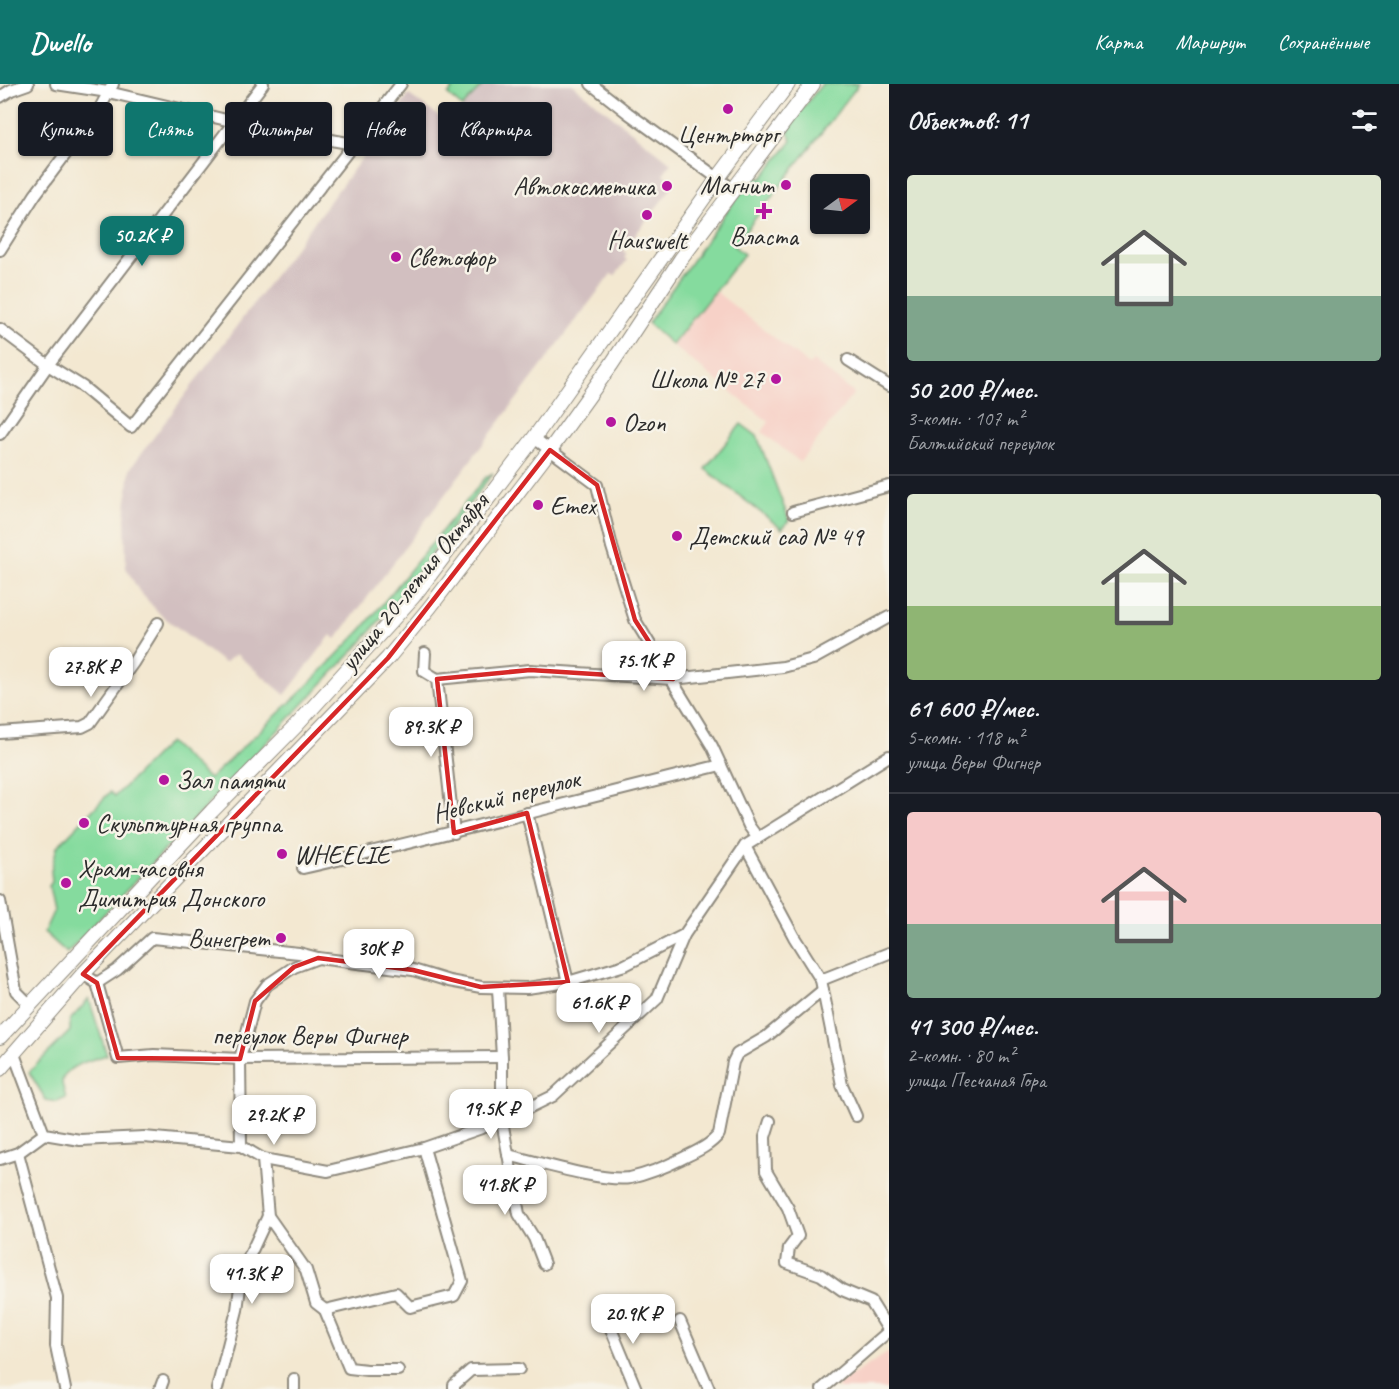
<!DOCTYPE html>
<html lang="ru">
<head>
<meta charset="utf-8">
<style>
  :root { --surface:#171b24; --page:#242831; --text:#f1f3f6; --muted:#9ea1a6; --line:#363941; --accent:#0f766e }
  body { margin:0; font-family:Caveat,sans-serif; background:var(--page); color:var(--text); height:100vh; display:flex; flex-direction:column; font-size:22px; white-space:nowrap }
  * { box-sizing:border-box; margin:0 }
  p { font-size:20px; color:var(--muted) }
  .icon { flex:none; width:33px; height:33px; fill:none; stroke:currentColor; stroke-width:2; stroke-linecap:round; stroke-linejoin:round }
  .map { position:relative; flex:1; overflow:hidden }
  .drawer { display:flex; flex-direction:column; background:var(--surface); width:510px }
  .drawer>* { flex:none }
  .guide { position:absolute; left:18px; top:18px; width:570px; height:54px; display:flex; gap:12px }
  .needle { width:39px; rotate:75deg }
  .fabs { position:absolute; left:810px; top:90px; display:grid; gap:12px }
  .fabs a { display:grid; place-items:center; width:60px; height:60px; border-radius:6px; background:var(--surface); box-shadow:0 2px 4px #0004; font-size:30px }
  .price { position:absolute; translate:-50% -51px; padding:0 14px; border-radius:12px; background:#fff; color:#222; font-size:20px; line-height:39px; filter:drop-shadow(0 2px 3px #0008) }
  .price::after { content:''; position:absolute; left:50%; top:36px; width:18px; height:14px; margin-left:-9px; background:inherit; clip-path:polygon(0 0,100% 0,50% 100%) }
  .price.current { background:var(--accent); color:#fff }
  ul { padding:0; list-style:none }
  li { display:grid; align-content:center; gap:12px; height:318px; padding:0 18px }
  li+li { border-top:2px solid var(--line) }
  li span { display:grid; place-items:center; height:186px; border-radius:6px; color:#555 }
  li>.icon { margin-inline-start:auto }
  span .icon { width:108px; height:108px; fill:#fffc; stroke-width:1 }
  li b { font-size:26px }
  h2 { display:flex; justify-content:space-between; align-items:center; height:72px; padding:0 18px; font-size:26px }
  .pill { padding:0 21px; border-radius:6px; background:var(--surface); box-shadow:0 2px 4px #0004; font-size:21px; line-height:54px }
  .pill.current { background:var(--accent); color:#fff }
  header { display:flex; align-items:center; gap:36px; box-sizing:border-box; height:84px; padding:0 30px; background:var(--accent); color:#fff }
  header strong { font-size:28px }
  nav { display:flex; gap:33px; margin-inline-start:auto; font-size:21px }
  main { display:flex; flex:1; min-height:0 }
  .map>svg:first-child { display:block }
  .built { fill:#f7d1c7 }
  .industrial { fill:#d2bfc0 }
  .green { fill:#85db9e; stroke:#588364; stroke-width:1.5 }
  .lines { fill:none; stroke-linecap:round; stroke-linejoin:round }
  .minor-casing { stroke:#8f8a7e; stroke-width:14 }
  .major-casing { stroke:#8f8a7e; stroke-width:16 }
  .minor { stroke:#fff; stroke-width:10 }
  .major { stroke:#fff; stroke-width:14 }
  .marked { fill:none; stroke:#d62828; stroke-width:4.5; stroke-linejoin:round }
  .poi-dot { fill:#b5179e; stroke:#f7f3e8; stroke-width:2 }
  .labels { text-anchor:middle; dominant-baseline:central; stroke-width:5; stroke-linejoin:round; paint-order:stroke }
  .poi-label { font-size:26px; fill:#2b2b2b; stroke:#f7f3e8; text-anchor:start }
  .street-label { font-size:26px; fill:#2b2b2b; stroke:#f7f3e8 }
</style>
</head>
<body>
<header>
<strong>Dwello</strong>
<nav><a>Карта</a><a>Маршрут</a><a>Сохранённые</a></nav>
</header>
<main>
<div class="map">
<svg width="889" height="1305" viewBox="0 0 889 1305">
  <rect width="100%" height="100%" fill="#f7f3e8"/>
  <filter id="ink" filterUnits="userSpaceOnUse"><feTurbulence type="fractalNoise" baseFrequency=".0167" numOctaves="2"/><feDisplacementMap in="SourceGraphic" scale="12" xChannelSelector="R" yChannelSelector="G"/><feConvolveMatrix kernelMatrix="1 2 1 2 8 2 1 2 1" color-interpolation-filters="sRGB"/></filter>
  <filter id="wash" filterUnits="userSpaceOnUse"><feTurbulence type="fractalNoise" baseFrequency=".008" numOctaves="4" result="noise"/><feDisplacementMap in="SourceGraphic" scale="24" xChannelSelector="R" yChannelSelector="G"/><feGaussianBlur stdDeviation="1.35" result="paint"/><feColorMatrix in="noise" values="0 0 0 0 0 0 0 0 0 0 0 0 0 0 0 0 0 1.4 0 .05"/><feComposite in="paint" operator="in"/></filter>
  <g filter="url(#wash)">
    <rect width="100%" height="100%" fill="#f3e8d1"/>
    <!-- built -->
    <g class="built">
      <polygon points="715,207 809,281 813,277 854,309 800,378 762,348 769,338 672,261"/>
      <polygon points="889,1268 889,1305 839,1305 838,1300"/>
    </g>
    <!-- industrial -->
    <polygon class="industrial" points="484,0 572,0 671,79 663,90 675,99 623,167 627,170 624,174 627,176 615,192 611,190 336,555 331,551 285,611 236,570 224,579 161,531 139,507 126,484 125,434 130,385 409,11 442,35 454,33"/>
    <!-- green -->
    <g class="green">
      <polygon points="456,0 484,0 462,23 448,11"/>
      <polygon points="822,0 859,0 734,162 744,170 672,261 648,239 752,92 761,95 792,57 788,48 791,39"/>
      <polygon points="741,340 757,352 789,436 782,445 705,385"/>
      <polygon points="493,389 394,519 360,560 67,869 44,848 54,826 49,802 52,798 51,786 57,763 110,708 115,712 169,658 209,695 299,610 362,545 486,393"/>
      <path d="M89,915L107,971C94,975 62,982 62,999C63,1004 65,1010 66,1014L57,1018L46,1016L29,988L70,947V936Z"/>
    </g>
  </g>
  <g filter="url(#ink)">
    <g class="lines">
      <!-- minor casing -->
      <g class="minor-casing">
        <g id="minor">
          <polyline points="56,0 108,8 235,38 353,60"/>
          <polyline points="591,0 628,29 734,106"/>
          <polyline points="0,13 11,6 28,0"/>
          <polyline points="0,166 35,111 100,24 113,0"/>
          <polyline points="0,245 48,281 83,303 131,343 401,0"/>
          <polyline points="848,276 889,302"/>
          <polyline points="0,350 48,281 263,0"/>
          <polyline points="534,354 597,401 612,463 635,536 712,662 749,742 757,753"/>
          <polyline points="793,428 889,402"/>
          <polyline points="425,569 424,587 437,595 530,586 673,595 783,583 813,575 889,533"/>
          <polyline points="437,595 454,749"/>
          <polyline points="0,649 82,643 90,639 133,579 158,539"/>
          <polyline points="527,729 568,898"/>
          <polyline points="745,762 794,853 821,896 842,1001 856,1032"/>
          <path d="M303,784C443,752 581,715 721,681"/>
          <polyline points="0,817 16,907 29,920"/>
          <polyline points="83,890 97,899 117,886 152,854 299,869 318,874 413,886 449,897 481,903 527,904 568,898 625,881 684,851"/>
          <polyline points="821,896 889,869"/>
          <polyline points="97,899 118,974 154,971 240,975 502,973"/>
          <polyline points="498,905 502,973 502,1037 519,1130 534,1154 544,1180"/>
          <polyline points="14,970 44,1050"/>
          <polyline points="770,1037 765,1053 766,1087 788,1124 798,1152 789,1164 787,1179 821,1191 842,1206 871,1218 889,1247"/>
          <polyline points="44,1050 80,1056 144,1053 241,1062 263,1075 328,1087 424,1064 502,1037 553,1012 657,915 684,851 745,762 889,672"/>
          <polyline points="241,1062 240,975 255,917 267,901 294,883 318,874"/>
          <polyline points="18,1069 57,1214 56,1262 65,1305"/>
          <path d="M508,1071C537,1078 602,1098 630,1094C648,1090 665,1083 681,1075C695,1068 710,1062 719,1050L733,978L737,970L766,953L823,906"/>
          <polyline points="0,1075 18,1069 44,1050"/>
          <polyline points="263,1075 268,1132 306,1186 316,1219 325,1226 349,1284 367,1286 398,1286"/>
          <polyline points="325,1226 396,1209 410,1223 454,1212 462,1197 424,1064"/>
          <polyline points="604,1228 636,1305"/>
          <polyline points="680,1237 709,1305"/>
          <polyline points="294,1295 294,1305"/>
          <polyline points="160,1305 163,1297"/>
          <polyline points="217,1305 237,1226 242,1188 268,1132"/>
          <polyline points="454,1305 454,1301 471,1286 519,1285"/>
          <polyline points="822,1305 889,1247"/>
        </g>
      </g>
      <!-- major casing -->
      <g class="major-casing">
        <g id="major">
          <polyline points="0,953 212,727 296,642 413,513 534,354 718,94 788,0"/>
          <polyline points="0,985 83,890 388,574 430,523 550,366 611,281 681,175 813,0"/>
        </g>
      </g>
      <!-- minor -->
      <use href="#minor" class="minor"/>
      <!-- major -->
      <use href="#major" class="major"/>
    </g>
  </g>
  <!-- marked area -->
  <path class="marked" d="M550,366L597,401L635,536L673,595L530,586L437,595L454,749L527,729L568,898L481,903L413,886L318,874L294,883L255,917L240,975L118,974L97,899L83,890L388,574Z"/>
  <!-- markers -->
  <g class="poi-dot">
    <circle cx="728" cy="25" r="6"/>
    <circle cx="786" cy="101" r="6"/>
    <circle cx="667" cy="102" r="6"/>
    <path d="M761 118h6v6h6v6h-6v6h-6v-6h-6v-6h6z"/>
    <circle cx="647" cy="131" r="6"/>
    <circle cx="396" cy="173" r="6"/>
    <circle cx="776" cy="295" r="6"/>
    <circle cx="611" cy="338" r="6"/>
    <circle cx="538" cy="421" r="6"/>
    <circle cx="677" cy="452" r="6"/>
    <circle cx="164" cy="696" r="6"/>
    <circle cx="84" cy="739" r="6"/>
    <circle cx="282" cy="770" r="6"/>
    <circle cx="66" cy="799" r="6"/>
    <circle cx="281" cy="854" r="6"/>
  </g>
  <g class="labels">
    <!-- poi labels -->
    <g class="poi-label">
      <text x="728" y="50" text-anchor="middle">Центрторг</text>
      <text x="774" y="101" text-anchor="end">Магнит</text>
      <text x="655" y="102" text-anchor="end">Автокосметика</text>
      <text x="764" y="152" text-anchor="middle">Власта</text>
      <text x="647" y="156" text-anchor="middle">Hauswelt</text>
      <text x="408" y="173">Светофор</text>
      <text x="764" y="295" text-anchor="end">Школа № 27</text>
      <text x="623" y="338">Ozon</text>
      <text x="550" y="421">Emex</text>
      <text x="689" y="452">Детский сад № 49</text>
      <text x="176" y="696">Зал памяти</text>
      <text x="96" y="739">Скульптурная группа</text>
      <text x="294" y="770">WHEELIE</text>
      <text x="78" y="784">Храм-часовня<tspan x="78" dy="30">Димитрия Донского</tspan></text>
      <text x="269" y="854" text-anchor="end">Винегрет</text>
    </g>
    <!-- street labels -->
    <g class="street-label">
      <text transform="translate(414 498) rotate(-51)">улица 20-летия Октября</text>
      <text transform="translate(506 712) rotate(-14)">Невский переулок</text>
      <text x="310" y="951">переулок Веры Фигнер</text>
    </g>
  </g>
</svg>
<div class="fabs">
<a><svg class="needle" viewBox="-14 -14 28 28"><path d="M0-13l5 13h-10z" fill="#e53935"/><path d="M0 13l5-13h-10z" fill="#9ea1a6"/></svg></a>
</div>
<b class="price current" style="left:142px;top:183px">50.2K ₽</b>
<b class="price" style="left:644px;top:608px">75.1K ₽</b>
<b class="price" style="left:91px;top:614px">27.8K ₽</b>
<b class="price" style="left:431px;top:674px">89.3K ₽</b>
<b class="price" style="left:379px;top:896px">30K ₽</b>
<b class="price" style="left:599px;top:950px">61.6K ₽</b>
<b class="price" style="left:491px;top:1056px">19.5K ₽</b>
<b class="price" style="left:274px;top:1062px">29.2K ₽</b>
<b class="price" style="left:505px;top:1132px">41.8K ₽</b>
<b class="price" style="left:252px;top:1221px">41.3K ₽</b>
<b class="price" style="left:633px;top:1261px">20.9K ₽</b>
<div class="guide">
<a class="pill">Купить</a>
<a class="pill current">Снять</a>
<a class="pill">Фильтры</a>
<a class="pill">Новое</a>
<a class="pill">Квартира</a>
</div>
</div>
<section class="drawer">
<h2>Объектов: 11<svg class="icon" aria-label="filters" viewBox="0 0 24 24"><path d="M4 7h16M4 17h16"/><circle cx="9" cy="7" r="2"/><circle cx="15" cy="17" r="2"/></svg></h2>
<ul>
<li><span style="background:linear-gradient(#dfe7d0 65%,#7fa58c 0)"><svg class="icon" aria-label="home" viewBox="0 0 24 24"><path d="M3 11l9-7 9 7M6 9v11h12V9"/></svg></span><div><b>50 200 ₽/мес.</b><p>3-комн. · 107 m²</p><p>Балтийский переулок</p></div></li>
<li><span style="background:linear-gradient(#dfe7d0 60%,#8fb573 0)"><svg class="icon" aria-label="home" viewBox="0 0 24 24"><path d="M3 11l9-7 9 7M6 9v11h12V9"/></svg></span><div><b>61 600 ₽/мес.</b><p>5-комн. · 118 m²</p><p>улица Веры Фигнер</p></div></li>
<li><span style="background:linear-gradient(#f6c9c9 60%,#7fa58c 0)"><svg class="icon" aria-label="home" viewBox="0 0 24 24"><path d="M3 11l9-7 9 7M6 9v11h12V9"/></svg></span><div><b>41 300 ₽/мес.</b><p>2-комн. · 80 m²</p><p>улица Песчаная Гора</p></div></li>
</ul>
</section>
</main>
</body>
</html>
